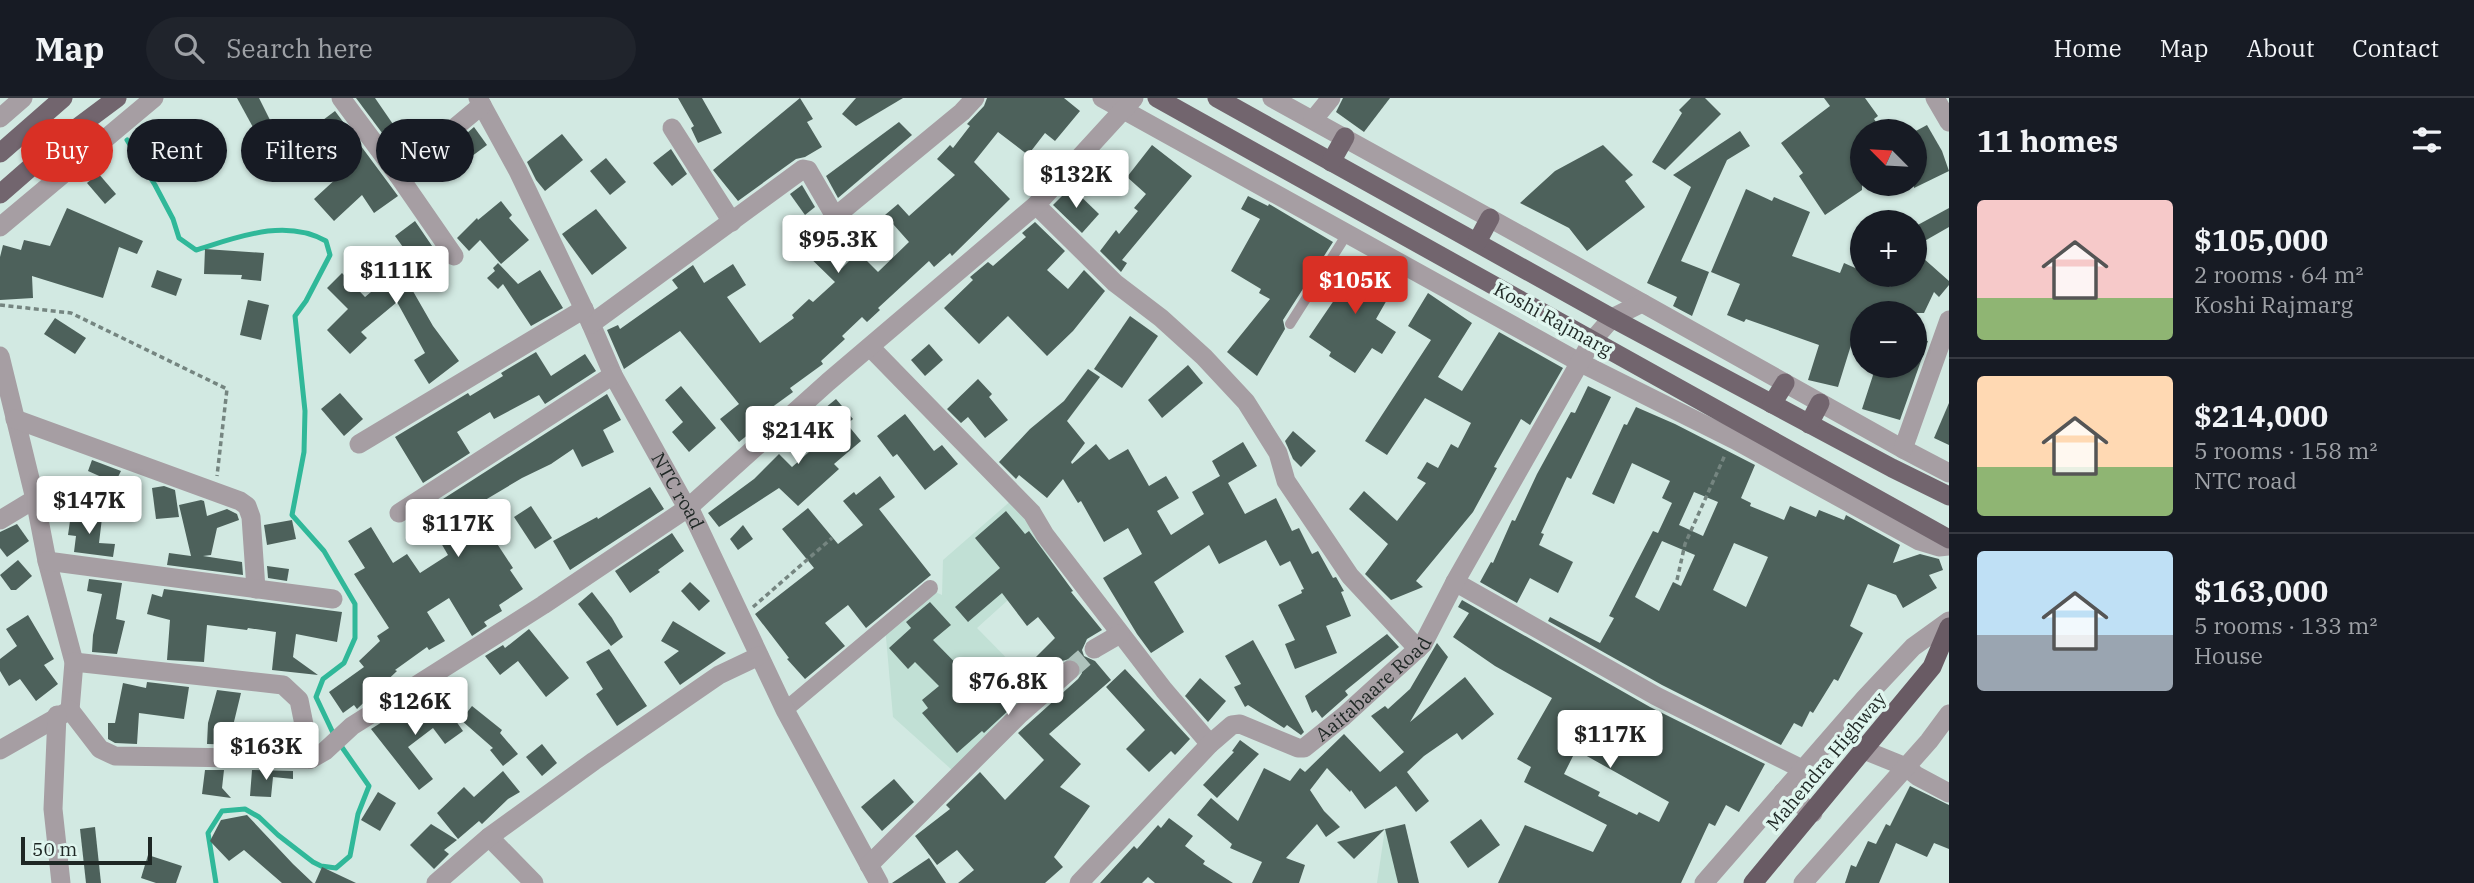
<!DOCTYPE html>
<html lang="en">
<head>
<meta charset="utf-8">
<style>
  :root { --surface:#171b24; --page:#20242c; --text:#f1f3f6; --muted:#9ea1a6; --line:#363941; --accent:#d93025 }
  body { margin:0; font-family:"IBM Plex Serif",serif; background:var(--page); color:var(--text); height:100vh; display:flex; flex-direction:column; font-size:26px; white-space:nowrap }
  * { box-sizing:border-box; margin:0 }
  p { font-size:23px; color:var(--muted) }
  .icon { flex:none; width:38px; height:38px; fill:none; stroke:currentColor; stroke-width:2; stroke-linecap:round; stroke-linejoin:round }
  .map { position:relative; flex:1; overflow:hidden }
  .panel { display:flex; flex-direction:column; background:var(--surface); width:525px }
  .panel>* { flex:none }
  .hud { position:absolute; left:21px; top:21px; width:665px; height:63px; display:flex; gap:14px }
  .needle { width:46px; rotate:294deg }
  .tools { position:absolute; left:1850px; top:21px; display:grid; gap:14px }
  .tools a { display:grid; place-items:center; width:77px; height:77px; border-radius:50%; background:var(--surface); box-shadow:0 2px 5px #0004; font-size:35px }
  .scale { position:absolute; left:21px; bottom:18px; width:131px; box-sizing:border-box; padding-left:7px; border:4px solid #1e2724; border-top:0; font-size:19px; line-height:24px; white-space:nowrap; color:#1e2724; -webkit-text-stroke:5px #e0f6ef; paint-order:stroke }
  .price { position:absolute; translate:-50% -60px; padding:0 16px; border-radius:7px; background:#fff; color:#222; font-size:23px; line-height:46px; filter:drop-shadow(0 2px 4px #0008) }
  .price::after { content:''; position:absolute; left:50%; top:42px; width:21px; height:16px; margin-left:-10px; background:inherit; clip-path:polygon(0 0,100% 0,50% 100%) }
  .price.active { background:var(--accent); color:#fff }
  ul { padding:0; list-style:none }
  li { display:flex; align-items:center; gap:21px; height:175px; padding:0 28px }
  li+li { border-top:2px solid var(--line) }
  li span { display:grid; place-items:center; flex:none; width:196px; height:140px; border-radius:7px; color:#555 }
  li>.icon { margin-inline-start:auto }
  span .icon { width:84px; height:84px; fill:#fffc; stroke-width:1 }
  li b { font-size:30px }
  h2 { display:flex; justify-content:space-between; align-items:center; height:84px; padding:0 28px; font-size:30px }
  .tag { padding:0 24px; border-radius:32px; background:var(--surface); box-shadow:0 2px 5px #0004; font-size:24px; line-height:63px }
  .tag.active { background:var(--accent); color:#fff }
  header { display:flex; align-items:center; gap:42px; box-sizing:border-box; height:98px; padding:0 35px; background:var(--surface); border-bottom:2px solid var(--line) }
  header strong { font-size:33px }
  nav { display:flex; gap:38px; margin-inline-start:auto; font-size:24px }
  .search { width:490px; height:63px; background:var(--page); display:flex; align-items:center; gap:18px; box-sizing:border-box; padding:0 24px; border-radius:38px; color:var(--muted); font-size:26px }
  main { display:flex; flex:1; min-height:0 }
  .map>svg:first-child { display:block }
  .built { fill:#c1e0d5 }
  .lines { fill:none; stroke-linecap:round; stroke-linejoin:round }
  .stream { stroke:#30b899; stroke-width:5 }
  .building { fill:#4d615b; fill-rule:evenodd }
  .minor-tunnel { stroke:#aec2bc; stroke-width:19; stroke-dasharray:19 10; stroke-linecap:butt }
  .path { stroke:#758580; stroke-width:3.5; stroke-dasharray:5 3.5; stroke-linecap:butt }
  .service { stroke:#a69ea3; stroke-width:10 }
  .pedestrian { stroke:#a69ea3; stroke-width:16 }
  .minor { stroke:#a69ea3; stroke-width:19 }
  .primary { stroke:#72656e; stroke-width:19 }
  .trunk { stroke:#695b64; stroke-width:19 }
  .labels { text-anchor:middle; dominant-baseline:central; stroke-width:7; stroke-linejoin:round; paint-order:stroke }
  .street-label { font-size:19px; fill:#1e2724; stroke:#e0f6ef }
</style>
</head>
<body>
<header>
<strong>Map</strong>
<div class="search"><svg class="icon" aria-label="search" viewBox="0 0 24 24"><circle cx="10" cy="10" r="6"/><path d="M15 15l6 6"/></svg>Search here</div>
<nav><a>Home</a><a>Map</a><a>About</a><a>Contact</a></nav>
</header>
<main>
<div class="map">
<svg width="1949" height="785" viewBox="0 0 1949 785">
  <rect width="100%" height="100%" fill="#d2e9e2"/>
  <!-- built -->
  <g class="built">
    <polygon points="1013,401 1060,455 977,530 1039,593 952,672 893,619 885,528 929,491 942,497 943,462"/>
    <polygon points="1385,731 1418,785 1377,785"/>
  </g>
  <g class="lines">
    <!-- stream -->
    <g class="stream">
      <path d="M127,42L155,87L173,121L179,140L196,152C238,139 285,120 326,143L330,157L306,203L295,218L305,313L304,354L292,417L324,453L355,506V540L344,565L323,581L316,599L334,637"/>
      <polyline points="216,785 208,735 222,713 245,711 259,719 278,737 313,764 321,768 336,770 350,758 358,716 369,688 339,645"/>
    </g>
  </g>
  <!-- building -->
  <g class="building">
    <polygon points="237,0 259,0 277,36 261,44"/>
    <polygon points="356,0 375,0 410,51 400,59"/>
    <polygon points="678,0 702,0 722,35 698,45 691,30 694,28"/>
    <polygon points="800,0 813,21 807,24 822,49 805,59 796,61 738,103 713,72"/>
    <polygon points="856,0 903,0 856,28 842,16"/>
    <polygon points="987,0 1064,0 1080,13 1055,43 1045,35 1028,57 998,34 974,64 1010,101 952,158 950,155 934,169 929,163 878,210 880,212 867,224 862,219 842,238 845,241 821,263 823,266 790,290 793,294 771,310 772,312 752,328 755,331 739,344 720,321 739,306 680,233 624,271 607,232 618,227 620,231 678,190 672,182 693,167 704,185 733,166 746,187 727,199 760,245 794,220 792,217 809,201 813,204 835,184 801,151 812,140 842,170 858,154 878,174 909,144 885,117 898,106 909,118 955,77 937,61 950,47 953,50 970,28 967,26 984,8"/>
    <polygon points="1343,0 1390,0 1364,34 1336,14"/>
    <polygon points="1691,0 1705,0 1721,16 1665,72 1652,64 1682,15 1679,12"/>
    <polygon points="1824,0 1865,0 1878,18 1874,21 1882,33 1862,33 1862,92 1825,117 1799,78 1803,75 1781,45 1830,8"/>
    <polygon points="335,13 398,98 374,115 362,97 334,123 314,101 350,68 319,25"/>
    <polygon points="899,24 912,37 838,100 826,78"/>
    <polygon points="1927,27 1942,53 1949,73 1914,90 1914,34"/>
    <polygon points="474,29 487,47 464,64 452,48"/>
    <polygon points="1740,33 1750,48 1727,62 1681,163 1709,174 1692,218 1673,208 1677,199 1647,185 1691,89 1673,77"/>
    <polygon points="562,36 583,62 545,93 536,82 527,64"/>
    <polygon points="1152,47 1192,78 1122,162 1127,165 1121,174 1100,153 1116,132 1119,136 1138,113 1134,110 1146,96 1127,79"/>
    <polygon points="1603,47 1633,77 1625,83 1645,109 1587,153 1569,130 1520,105 1555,73"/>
    <polygon points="671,51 687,76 672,88 653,65"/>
    <polygon points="606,60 626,84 610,97 590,73"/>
    <polygon points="98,75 116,96 105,106 87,85"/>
    <polygon points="802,87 815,109 805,117 790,96"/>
    <polygon points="1071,89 1099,116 1082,135 1053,107"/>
    <polygon points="1746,91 1772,103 1774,99 1810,114 1792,158 1840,175 1844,165 1862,173 1862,177 1866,177 1865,179 1890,189 1900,177 1914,177 1914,152 1949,183 1949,187 1939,199 1934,194 1924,215 1861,215 1838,289 1808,282 1819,247 1746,221 1744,224 1727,217 1740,186 1711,174"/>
    <polygon points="1248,98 1268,108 1269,106 1333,144 1283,222 1285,231 1257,278 1227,254 1270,201 1259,195 1261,191 1231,173 1260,121 1241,111"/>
    <polygon points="501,103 512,117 509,120 529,142 501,166 480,142 469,153 457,140 477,120 478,122"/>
    <polygon points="67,110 143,143 137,156 119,149 103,200 32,178 33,200 0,202 0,159 3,147 21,152 24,142 50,148"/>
    <polygon points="1949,110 1949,129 1914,149 1914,129"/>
    <polygon points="596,111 627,150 592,177 562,136"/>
    <polygon points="415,123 443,164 410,188 433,228 459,263 429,286 414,262 425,255 397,204 361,234 367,240 350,256 327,232 348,211 327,190 342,175 365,199 383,184 384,186 413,163 395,138"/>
    <polygon points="1035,124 1065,153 1047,172 1068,191 1084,172 1105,193 1073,233 1047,258 1008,218 979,246 944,210 973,182 970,179 988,164 993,168 1026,139 1022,135"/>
    <polygon points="205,151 264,155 261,183 241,181 242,177 204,176"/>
    <polygon points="1364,159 1383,170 1374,183 1392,193 1376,221 1396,234 1382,256 1372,250 1355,275 1329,258 1331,254 1309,239 1341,192 1327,182 1339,164 1354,174"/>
    <polygon points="498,165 518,186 540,172 563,210 531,228 503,186 498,191 487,180 495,173 493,170"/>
    <polygon points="157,172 182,181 176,198 151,189"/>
    <polygon points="1428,195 1472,225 1438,279 1462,293 1499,234 1563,270 1530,327 1521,321 1494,369 1497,370 1473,414 1416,483 1423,489 1391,502 1365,476 1388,446 1349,411 1364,393 1397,423 1426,385 1417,380 1427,364 1438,370 1451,346 1458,350 1471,325 1425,300 1387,357 1365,343 1431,242 1408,228"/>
    <polygon points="248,202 269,207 261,242 240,237"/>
    <polygon points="1130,218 1158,238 1122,290 1094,271"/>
    <polygon points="55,220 86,240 75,256 44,236"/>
    <polygon points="1914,239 1928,243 1900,322 1862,311 1876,268 1914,268"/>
    <polygon points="929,246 943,262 925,278 911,262"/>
    <polygon points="536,254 551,278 585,256 596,273 545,306 539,297 494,321 490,314 457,334 470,355 423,385 395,339 468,295 470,298 503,278 501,275"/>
    <polygon points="1188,267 1203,285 1162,320 1148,302"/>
    <polygon points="1088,271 1100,279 1067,323 1085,345 1071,364 1072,366 1096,346 1109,362 1128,351 1149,388 1166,378 1179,400 1157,413 1171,437 1204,416 1192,394 1220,378 1212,363 1243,344 1257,368 1228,385 1245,416 1276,400 1292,433 1299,430 1312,456 1318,453 1333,480 1336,479 1344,493 1341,494 1351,518 1326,528 1337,555 1295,571 1285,546 1295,542 1278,507 1302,495 1301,492 1304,491 1290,463 1280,468 1266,442 1219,466 1209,447 1154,484 1184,534 1151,555 1137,536 1103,480 1142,456 1128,430 1104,444 1081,403 1078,405 1063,381 1047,400 1019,377 1016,381 999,364 1030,331 1064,303"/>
    <polygon points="978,281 992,296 989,299 1008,322 985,340 968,319 961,325 947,311"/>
    <polygon points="681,288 716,330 689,354 672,334 683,324 665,302"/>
    <polygon points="1588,288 1611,299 1571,381 1567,379 1541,435 1544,436 1539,447 1573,464 1558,495 1530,480 1517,505 1480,484 1491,464 1493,465 1512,422 1515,423 1537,376 1571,314 1575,315"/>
    <polygon points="340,295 363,321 344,338 321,311"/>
    <polygon points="607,296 621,322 603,332 614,354 582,369 573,351 551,366 522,380 465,414 486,447 494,441 513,470 510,472 523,491 499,507 502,513 484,524 487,528 472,538 449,500 427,514 445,543 429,552 427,549 395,572 397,573 357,611 354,607 343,615 329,594 364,569 359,563 380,543 377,538 389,530 354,476 365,470 348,443 371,429 393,465 407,456 420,475 448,457 434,433 455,421 443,401"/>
    <polygon points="836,301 853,321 847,326 861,343 834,366 839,371 798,408 779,390 719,429 708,415 754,381 779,356 792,369 818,346 803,328"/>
    <polygon points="1949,305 1949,347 1934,340"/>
    <path d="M1636,309L1675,326L1755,367L1741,400L1751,405L1750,408L1784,422L1790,408L1816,419L1819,412L1844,422L1846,417L1900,447L1893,465L1920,456L1939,461L1943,472L1929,477L1937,490L1903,510L1896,497L1868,486L1850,528L1863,535L1838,583L1834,581L1813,615L1810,613L1802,629L1794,625L1781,647L1662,587L1548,523L1550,519L1600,545L1614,520L1609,518L1653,433L1658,435L1672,405L1662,400L1670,383L1632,365L1614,406L1592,396L1624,326L1627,327ZM1694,394L1718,404L1703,438L1679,427ZM1662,443L1695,457L1681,488L1673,484L1659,513L1635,499ZM1734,445L1768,459L1746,509L1713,492Z"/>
    <polygon points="905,316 934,353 942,347 958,366 925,392 897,356 893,359 877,338"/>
    <polygon points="1293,333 1316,353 1301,369 1293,361 1285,343"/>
    <polygon points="92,362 121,373 115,385 88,373"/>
    <polygon points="880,378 895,399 879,411 931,477 866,530 848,507 825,525 845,548 805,581 787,561 789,560 755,516 814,470 782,431 808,410 838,446 863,427 843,403 854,394 856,397"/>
    <polygon points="164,388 175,392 179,419 156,421 152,390"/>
    <polygon points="650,389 664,411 570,472 553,443 597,419 598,421"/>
    <polygon points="201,402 204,403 207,418 227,411 237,416 239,422 217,430 211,457 203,458 242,464 243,477 167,467 169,455 191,458 179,407"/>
    <polygon points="531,408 552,440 535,451 514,419"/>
    <polygon points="1006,413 1025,436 1029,433 1073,493 1071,494 1102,532 1087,541 1082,552 1084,558 1095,563 1111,582 1049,636 1081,666 1060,689 1090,708 1054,759 1063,769 1045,785 958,785 974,772 957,752 937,767 915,738 950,711 946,707 980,674 1005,702 1044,662 1018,635 1078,581 1082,575 1082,569 1073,560 1062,563 984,635 982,633 957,655 922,615 928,610 922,602 939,588 915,564 908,571 889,550 911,530 906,524 930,504 951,527 933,542 979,589 987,580 996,589 1019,568 1023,572 1055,540 1038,519 1027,528 1002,495 968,524 955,509 1000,470 975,440"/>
    <polygon points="71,416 102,420 99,445 115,446 113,459 74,454 76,438 68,437"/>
    <polygon points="292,422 296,441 267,447 264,427"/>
    <polygon points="17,426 29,443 7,459 0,450 0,434"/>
    <polygon points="743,427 753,441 738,452 730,441"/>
    <polygon points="672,435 684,453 658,472 660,474 630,495 615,473"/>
    <polygon points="18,462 32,478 16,492 11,492 0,477"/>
    <polygon points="267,468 289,471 287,483 268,480"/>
    <polygon points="89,481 122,485 116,521 125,523 117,556 92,554 93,537 102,496 87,493"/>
    <polygon points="690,484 710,503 699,513 681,493"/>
    <polygon points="164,491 342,514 337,544 296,536 293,559 318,577 272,572 276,534 248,530 247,532 207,527 204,564 167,562 170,522 147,516 152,496 162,499"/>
    <polygon points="592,494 612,520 623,539 611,548 578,506"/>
    <path d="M1462,502L1650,609L1765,666L1739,714L1726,707L1715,728L1709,725L1681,785H1498L1525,727L1593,754L1607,727L1524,684L1531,669L1517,661L1552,600L1495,568L1453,539L1469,515L1458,509ZM1576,652L1669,704L1659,724L1639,714L1637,717L1598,698L1600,694L1564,676Z"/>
    <polygon points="28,517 54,561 44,567 58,586 36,603 20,581 9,588 0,573 0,561 17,548 6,531"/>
    <polygon points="673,523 726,555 680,587 664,564 679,553 661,543"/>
    <polygon points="529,531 569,580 546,599 518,563 500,577 485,558 503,547 505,550"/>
    <polygon points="1387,536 1399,549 1345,593 1348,597 1322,620 1316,612 1312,615 1305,598"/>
    <polygon points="1253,542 1304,634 1301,637 1287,627 1284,630 1248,607 1245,609 1234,589 1241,586 1225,558"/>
    <polygon points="1437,545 1448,559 1410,624 1465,579 1494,616 1462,642 1457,635 1424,658 1407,674 1429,703 1416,714 1396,688 1365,711 1351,692 1350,694 1327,670 1310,692 1324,713 1340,729 1326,739 1317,726 1286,760 1305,767 1299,785 1252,785 1262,764 1230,750 1232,746 1197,717 1211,700 1238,723 1264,670 1290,683 1300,670 1305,674 1344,636 1380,674 1404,654 1371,618 1385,608 1388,611 1410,591"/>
    <polygon points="609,551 647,608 617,628 596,596 603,591 586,564"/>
    <polygon points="1125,571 1190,641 1175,657 1171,653 1149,674 1126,651 1145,632 1106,589"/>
    <polygon points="1200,580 1226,603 1208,624 1185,598"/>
    <polygon points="147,584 189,589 184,621 139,615 137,646 115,645 108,641 108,625 115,625 123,585 146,590"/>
    <polygon points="217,592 241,595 232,632 275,632 273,634 276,632 293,632 293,648 207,646 208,625"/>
    <polygon points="441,602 463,633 445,646 433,630 408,649 433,681 419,692 371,631 406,609 415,621"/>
    <polygon points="472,608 502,632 500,635 518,656 503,668 490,652 493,650 461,622"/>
    <polygon points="1240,642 1259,656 1217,700 1203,687 1234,654 1232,653"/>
    <polygon points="542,646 557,665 542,678 526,659"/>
    <polygon points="205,672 224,672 222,690 231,700 202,696"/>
    <polygon points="252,672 293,673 293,681 273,679 271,699 250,698"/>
    <polygon points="503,673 520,694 508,701 482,726 479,723 458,741 437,715 464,689 474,699"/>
    <polygon points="894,681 914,704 882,733 861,709"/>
    <polygon points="1910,688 1949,707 1949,751 1934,745 1927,759 1896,745 1879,785 1845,785 1851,767 1856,769 1868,743 1876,746 1886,726 1890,728"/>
    <polygon points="378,694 396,705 380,733 361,722"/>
    <polygon points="247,717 293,766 313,785 282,785 244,752 229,763 210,743 221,722"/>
    <polygon points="1169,720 1193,738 1185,748 1205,763 1203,766 1233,785 1155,785 1148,779 1142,785 1100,785 1134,748 1137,751 1158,727 1161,730"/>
    <polygon points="1481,721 1500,747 1468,770 1450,744"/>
    <polygon points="431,726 457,742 444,752 449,756 434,771 410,747"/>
    <polygon points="1405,726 1419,785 1398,785 1385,731"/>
    <polygon points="95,729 101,785 86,785 80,731"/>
    <polygon points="1385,731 1354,761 1337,744"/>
    <polygon points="148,757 182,768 176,785 156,785 141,780"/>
    <polygon points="929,760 946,785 892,785"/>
    <polygon points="322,769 356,785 315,785"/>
  </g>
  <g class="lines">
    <!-- minor-tunnel -->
    <polyline class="minor-tunnel" points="1070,572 1094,551"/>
    <!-- path -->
    <g class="path">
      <polyline points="0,207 71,215 227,291 217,378"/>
      <polyline points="1677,482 1685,446 1725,357"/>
      <polyline points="753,509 832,440"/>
    </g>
    <!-- service -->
    <polyline class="service" points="1290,226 1347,136"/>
    <!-- pedestrian -->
    <polyline class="pedestrian" points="785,612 930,490"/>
    <!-- minor -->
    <g class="minor">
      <polyline points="341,0 398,77"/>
      <path id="s1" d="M478,0L518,73L591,226L613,277L682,401L689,409L785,612L879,785"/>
      <polyline points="1102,0 1579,264 1735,342 1919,443 1939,449 1949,448"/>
      <polyline points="1272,0 1560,159 1903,351 1949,375"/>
      <polyline points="1935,0 1949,24"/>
      <polyline points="0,20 23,0"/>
      <polyline points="1313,22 1331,0"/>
      <polyline points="672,30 732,124"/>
      <polyline points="1036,107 1115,185 1161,220 1204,259 1246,304 1278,355 1286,383 1350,478 1418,551"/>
      <polyline points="0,129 154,0"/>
      <polyline points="454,158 398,77 482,7"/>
      <polyline points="591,226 803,71 808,72 833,115 837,117 962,14 975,0"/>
      <polyline points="871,250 1032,415 1045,437 1164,592 1210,646"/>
      <polyline points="0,258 35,401 47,463 74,564 70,612 0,652"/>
      <polyline points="15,321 240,403 247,408 251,419 256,491"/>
      <polyline points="359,346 584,211"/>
      <polyline points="1903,351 1949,222"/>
      <polyline points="399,415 613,277"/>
      <polyline points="0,422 35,401"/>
      <polyline points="47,463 333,501"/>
      <polyline points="1455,484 1656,598 1802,671"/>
      <polyline points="1094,551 1120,536"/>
      <polyline points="74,564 283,587 299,602 311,661"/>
      <polyline points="70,612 100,651 115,658 311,661 325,653 352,628 543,507 689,409 828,284 1036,107 1134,0"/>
      <polyline points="57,617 53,711 61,785"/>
      <polyline points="1864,652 1906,669 1917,678 1949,695"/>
      <polyline points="1783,694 1813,715"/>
      <polyline points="489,739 534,785"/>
      <polyline points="869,767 1020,616 1070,572"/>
      <polyline points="436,785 489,739 594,663 719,577 759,558"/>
      <path id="s2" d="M1079,785L1210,646L1232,627L1240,626L1298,650H1304L1344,618L1423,546L1455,484L1592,243L1612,220L1642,205"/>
      <polyline points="1704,785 1865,600 1913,549 1949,523"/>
      <polyline points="1803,785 1929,643 1949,616"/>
    </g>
    <!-- primary -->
    <g class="primary">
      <polyline points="1157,0 1949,441"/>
      <polyline points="1217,0 1612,220 1892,370 1949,398"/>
      <polyline points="70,35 86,57"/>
      <polyline points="0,55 63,0"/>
      <polyline points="1331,64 1345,39"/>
      <polyline points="0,96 70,35 117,0"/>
      <polyline points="1477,144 1490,120"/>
      <polyline points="1772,306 1785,285"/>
      <polyline points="1809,326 1820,305"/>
    </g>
    <!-- trunk -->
    <polyline class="trunk" points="1753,785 1932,569 1949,529"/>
  </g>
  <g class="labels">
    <!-- street labels -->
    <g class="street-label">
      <text transform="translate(1553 221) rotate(29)">Koshi Rajmarg</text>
      <text stroke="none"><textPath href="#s1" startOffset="441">NTC road</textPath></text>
      <text stroke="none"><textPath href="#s2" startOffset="388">Aaitabaare Road</textPath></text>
      <text transform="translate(1826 663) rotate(-50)">Mahendra Highway</text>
    </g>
  </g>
</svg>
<div class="tools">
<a><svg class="needle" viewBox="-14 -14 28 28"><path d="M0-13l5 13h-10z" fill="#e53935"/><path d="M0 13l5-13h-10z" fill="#9ea1a6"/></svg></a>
<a>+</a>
<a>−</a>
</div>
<div class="scale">50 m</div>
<b class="price" style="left:1076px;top:112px">$132K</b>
<b class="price" style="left:838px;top:177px">$95.3K</b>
<b class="price" style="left:396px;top:208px">$111K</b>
<b class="price active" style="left:1355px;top:218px">$105K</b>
<b class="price" style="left:798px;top:368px">$214K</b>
<b class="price" style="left:89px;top:438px">$147K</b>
<b class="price" style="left:458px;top:461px">$117K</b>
<b class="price" style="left:1008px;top:619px">$76.8K</b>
<b class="price" style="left:415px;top:639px">$126K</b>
<b class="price" style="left:1610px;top:672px">$117K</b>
<b class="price" style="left:266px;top:684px">$163K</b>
<div class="hud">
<a class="tag active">Buy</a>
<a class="tag">Rent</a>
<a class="tag">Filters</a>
<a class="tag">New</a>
</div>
</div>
<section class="panel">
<h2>11 homes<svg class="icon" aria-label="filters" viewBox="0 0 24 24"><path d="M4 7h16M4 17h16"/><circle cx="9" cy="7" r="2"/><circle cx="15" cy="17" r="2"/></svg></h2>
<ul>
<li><span style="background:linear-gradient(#f6c9c9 70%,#8fb573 0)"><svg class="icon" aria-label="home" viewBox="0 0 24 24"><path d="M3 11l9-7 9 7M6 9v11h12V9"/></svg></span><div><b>$105,000</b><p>2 rooms · 64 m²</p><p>Koshi Rajmarg</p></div></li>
<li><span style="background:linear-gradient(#ffd9b3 65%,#8fb573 0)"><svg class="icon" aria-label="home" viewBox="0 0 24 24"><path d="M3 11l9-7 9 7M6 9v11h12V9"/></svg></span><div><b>$214,000</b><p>5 rooms · 158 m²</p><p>NTC road</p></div></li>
<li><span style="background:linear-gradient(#bfe0f5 60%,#9aa5b1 0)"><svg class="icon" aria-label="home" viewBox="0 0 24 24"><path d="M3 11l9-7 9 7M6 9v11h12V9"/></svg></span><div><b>$163,000</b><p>5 rooms · 133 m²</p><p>House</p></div></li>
</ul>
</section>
</main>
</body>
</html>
